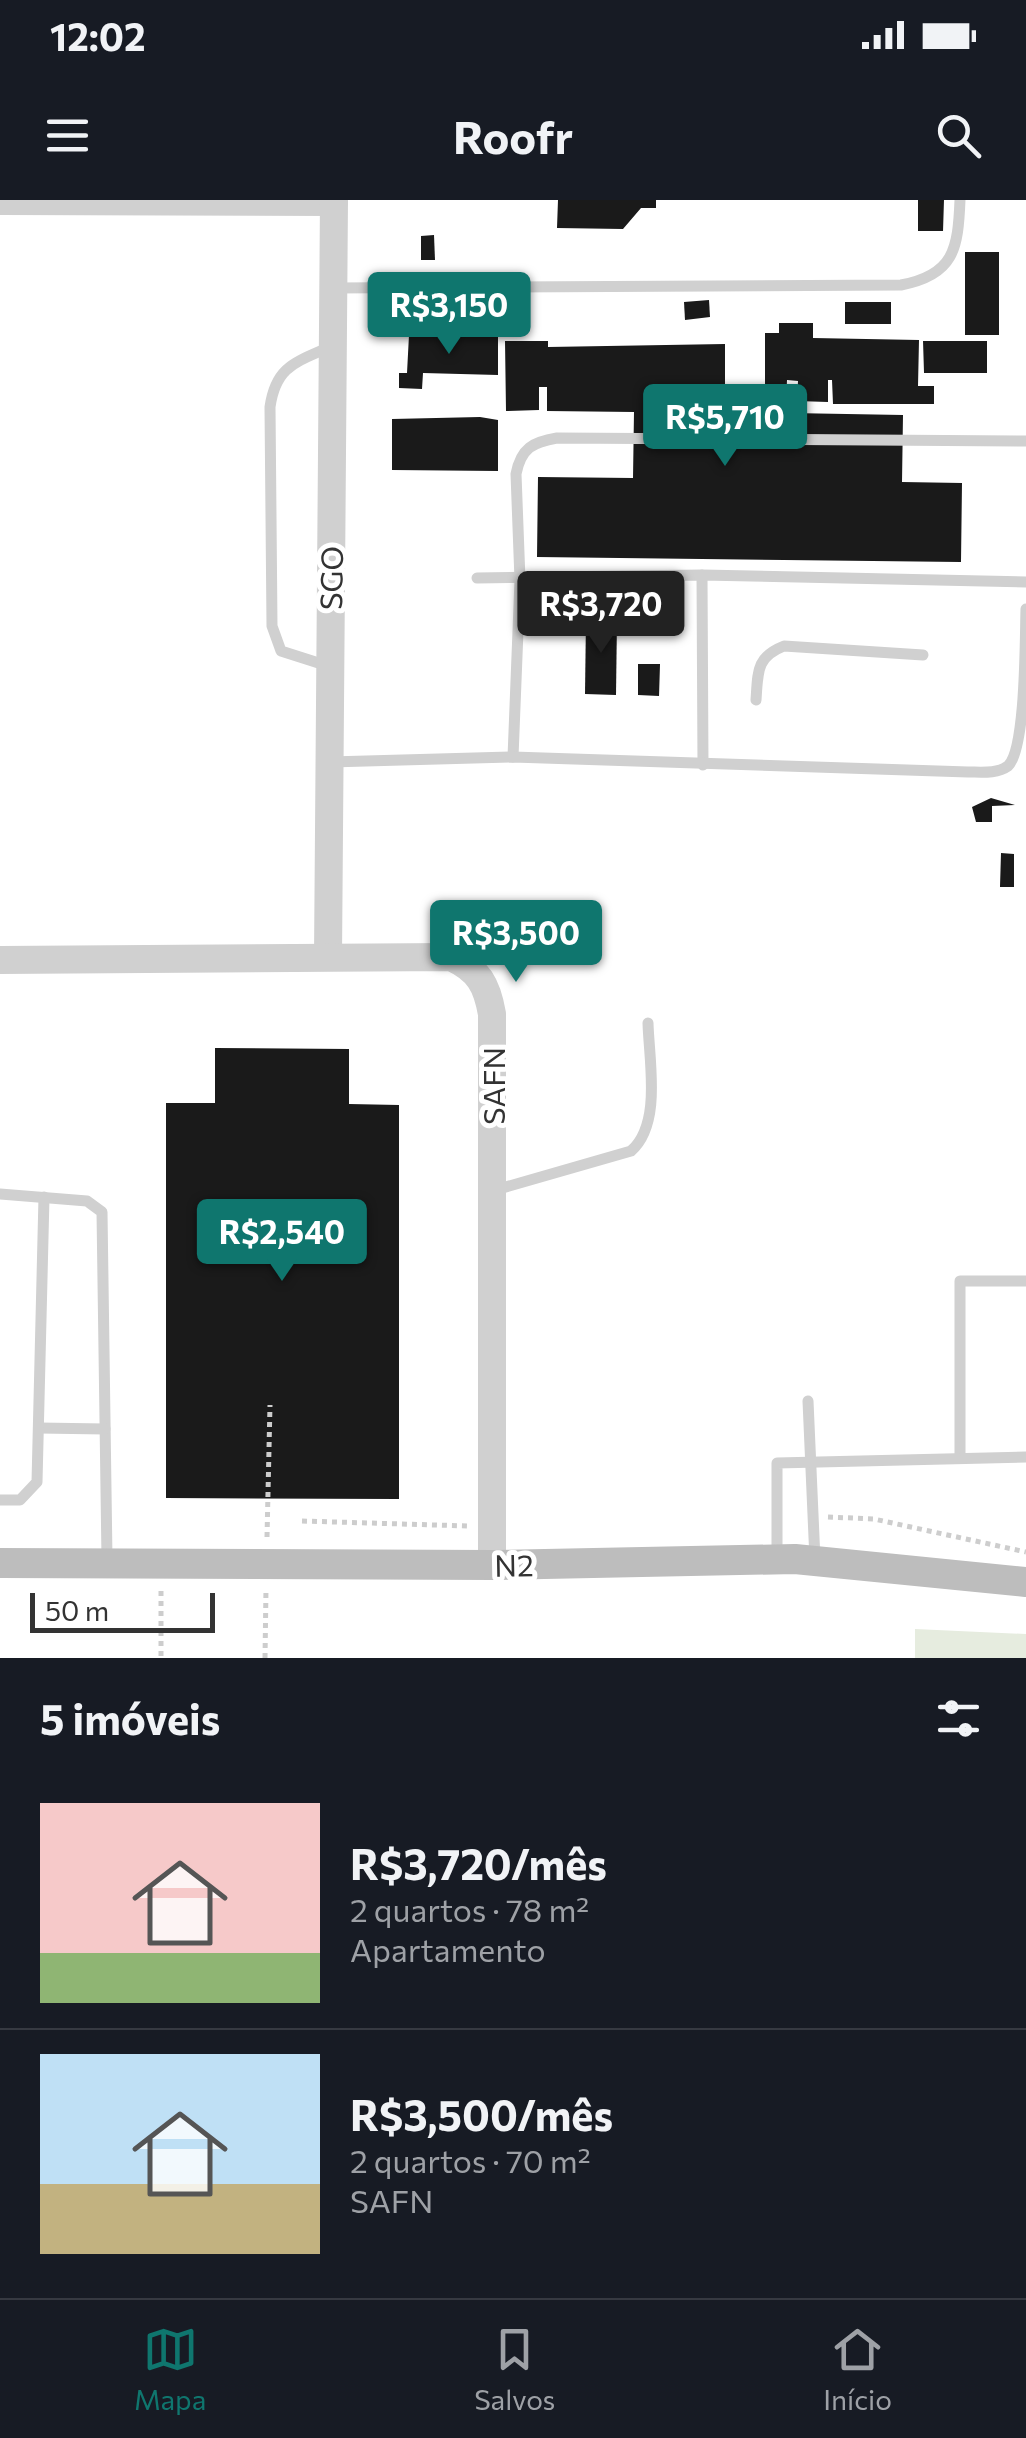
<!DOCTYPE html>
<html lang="pt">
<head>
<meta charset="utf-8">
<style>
  :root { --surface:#171b24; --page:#242831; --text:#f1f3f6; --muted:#9ea1a6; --line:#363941; --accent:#0f766e }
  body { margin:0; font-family:Commissioner,sans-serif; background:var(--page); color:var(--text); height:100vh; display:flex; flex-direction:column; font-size:38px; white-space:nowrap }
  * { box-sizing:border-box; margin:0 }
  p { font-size:32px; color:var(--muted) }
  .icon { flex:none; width:55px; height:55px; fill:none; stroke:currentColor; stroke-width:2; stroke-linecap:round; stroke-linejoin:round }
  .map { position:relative; height:1458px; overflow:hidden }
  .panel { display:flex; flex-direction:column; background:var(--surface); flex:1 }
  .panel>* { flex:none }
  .scale { position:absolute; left:30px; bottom:25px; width:185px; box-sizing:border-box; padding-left:10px; border:5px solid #333; border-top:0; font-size:28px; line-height:35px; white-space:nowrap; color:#333; -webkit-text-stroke:8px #fff; paint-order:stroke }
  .price { position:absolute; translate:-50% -85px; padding:0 22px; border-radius:10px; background:var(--accent); color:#fff; font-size:32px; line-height:65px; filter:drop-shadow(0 2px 5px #0008) }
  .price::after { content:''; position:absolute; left:50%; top:60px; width:30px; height:22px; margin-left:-15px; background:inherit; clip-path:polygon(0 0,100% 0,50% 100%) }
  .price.current { background:#222; color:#fff }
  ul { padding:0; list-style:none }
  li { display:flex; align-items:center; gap:30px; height:250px; padding:0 40px }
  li+li { border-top:2px solid var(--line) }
  li span { display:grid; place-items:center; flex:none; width:280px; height:200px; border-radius:0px; color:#555 }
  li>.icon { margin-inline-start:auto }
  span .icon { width:120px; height:120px; fill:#fffc; stroke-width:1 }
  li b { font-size:42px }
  h2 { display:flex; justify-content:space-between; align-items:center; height:120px; padding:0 40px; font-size:42px }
  .status { display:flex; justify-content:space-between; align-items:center; height:70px; padding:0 50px; background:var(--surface); direction:ltr }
  .status svg { height:28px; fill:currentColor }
  header { display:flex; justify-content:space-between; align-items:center; height:130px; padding:0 40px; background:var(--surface); font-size:45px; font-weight:700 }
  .menu { display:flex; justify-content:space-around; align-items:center; height:140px; border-top:2px solid var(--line); background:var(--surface); font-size:28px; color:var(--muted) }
  .menu a { display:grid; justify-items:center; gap:5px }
  .menu .current { color:var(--accent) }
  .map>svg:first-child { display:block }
  .green { fill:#e6ecdf }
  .building { fill:#1a1a1a }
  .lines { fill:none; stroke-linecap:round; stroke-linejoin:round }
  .path { stroke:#cdcdcd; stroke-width:5; stroke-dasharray:5 5; stroke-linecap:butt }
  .service { stroke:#d0d0d0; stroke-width:11 }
  .tertiary { stroke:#d0d0d0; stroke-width:28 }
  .secondary { stroke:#bdbdbd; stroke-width:30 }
  .labels { text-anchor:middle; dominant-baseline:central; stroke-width:10; stroke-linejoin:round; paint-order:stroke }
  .street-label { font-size:30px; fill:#333; stroke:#fff }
</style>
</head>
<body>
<div class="status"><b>12:02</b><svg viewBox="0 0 49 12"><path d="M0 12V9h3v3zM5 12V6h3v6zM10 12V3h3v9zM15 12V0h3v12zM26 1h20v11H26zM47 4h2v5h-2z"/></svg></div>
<header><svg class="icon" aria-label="menu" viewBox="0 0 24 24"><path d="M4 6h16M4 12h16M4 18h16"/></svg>Roofr<svg class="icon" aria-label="search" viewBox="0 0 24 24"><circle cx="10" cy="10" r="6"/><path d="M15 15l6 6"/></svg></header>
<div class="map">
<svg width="1026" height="1458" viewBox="0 0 1026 1458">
  <rect width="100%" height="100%" fill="#fff"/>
  <!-- green -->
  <polygon class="green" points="915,1429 1026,1434 1026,1458 915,1458"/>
  <!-- building -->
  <g class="building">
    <polygon points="558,0 656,0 656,8 641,8 623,29 557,28"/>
    <polygon points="918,0 944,0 943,31 918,31"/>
    <polygon points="434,35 435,60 421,60 421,36"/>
    <rect x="965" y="52" width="34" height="83"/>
    <polygon points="709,100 710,117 685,120 684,102"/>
    <rect x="845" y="102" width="46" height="22"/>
    <polygon points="779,123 813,123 813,138 919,140 918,186 934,186 934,204 833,204 832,180 828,180 828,202 797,201 798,181 787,180 786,203 765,202 765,133 779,133"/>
    <polygon points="409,135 498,136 498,175 423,173 422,189 399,188 399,173 407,173"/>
    <polygon points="505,141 548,141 548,147 725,144 725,212 903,215 902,282 962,283 961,362 537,357 538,277 633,278 634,212 547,211 547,187 539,187 539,210 506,211"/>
    <polygon points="923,141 987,141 987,173 924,173"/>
    <polygon points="480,217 498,220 498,271 392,270 392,219"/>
    <polygon points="586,418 617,419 616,495 585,494"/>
    <polygon points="638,464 660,464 659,496 638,495"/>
    <polygon points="991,598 1015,605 992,606 992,622 976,622 972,607"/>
    <polygon points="1001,653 1014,654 1014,687 1000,687"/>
    <polygon points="215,848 349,849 349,904 399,905 399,1299 166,1298 166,903 215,903"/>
  </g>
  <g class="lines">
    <!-- path -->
    <g class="path">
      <polyline points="828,1317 874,1319 1026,1352"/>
      <polyline points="302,1321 469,1326"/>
      <polyline points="267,1337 270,1205"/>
      <polyline points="161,1391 161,1458"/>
      <polyline points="265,1458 266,1388"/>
    </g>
    <!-- service -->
    <g class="service">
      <path d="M334,88L901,85C954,75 958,49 960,0"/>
      <polyline points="702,375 703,565"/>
      <polyline points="477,378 702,375 1026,382"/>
      <path d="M328,466L281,451L272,426L270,207C276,165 297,162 332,146"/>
      <path d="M756,500C758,472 756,457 784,446L923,455"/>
      <path d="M513,557L520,380L516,274C521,248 533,242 557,238L1026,241"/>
      <path d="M330,562L513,557L968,572C981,572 997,574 1008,566C1026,549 1025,440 1026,409"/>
      <path d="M492,991L631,951C662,924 649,861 648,823"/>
      <polyline points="0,994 87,1001 102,1012 107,1359"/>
      <polyline points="808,1201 815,1360"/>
      <polyline points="39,1228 105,1229"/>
      <polyline points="960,1257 960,1081 1026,1081"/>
      <polyline points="0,1300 20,1300 37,1282 44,997"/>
      <polyline points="777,1359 777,1263 1026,1257"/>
    </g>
    <!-- tertiary -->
    <g class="tertiary">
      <polyline points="0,1 334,2"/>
      <polyline points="328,757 334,0"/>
      <path d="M0,760L451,757C479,770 487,785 492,814V1365"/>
    </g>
    <!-- secondary -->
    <polyline class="secondary" points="0,1363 492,1365 795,1359 1026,1382"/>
  </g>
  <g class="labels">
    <!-- street labels -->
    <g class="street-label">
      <text transform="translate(330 378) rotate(-89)">SGO</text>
      <text transform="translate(492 886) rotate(-90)">SAFN</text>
      <text transform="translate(514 1364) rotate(-1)">N2</text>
    </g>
  </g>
</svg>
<div class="scale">50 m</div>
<b class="price" style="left:449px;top:157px">R$3,150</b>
<b class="price" style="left:725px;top:269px">R$5,710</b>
<b class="price current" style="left:601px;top:456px">R$3,720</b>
<b class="price" style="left:516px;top:785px">R$3,500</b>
<b class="price" style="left:282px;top:1084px">R$2,540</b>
</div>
<section class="panel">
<h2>5 imóveis<svg class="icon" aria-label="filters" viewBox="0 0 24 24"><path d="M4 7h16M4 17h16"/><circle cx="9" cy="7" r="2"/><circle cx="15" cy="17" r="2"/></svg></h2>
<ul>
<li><span style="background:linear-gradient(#f6c9c9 75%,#8fb573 0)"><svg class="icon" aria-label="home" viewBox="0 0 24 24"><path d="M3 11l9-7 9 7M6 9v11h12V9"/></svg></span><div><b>R$3,720/mês</b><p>2 quartos · 78 m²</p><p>Apartamento</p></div></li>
<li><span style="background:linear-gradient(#bfe0f5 65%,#c2b280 0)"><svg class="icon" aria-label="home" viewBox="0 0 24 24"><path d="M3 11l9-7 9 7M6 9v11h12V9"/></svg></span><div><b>R$3,500/mês</b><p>2 quartos · 70 m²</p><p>SAFN</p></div></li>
</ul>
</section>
<nav class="menu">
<a class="current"><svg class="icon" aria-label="map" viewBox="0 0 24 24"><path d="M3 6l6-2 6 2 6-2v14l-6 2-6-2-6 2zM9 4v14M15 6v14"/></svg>Mapa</a>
<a><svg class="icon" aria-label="saved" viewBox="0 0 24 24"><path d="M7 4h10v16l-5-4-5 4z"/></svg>Salvos</a>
<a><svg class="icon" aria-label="home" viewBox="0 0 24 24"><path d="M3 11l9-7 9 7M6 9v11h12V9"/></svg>Início</a>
</nav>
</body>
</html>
